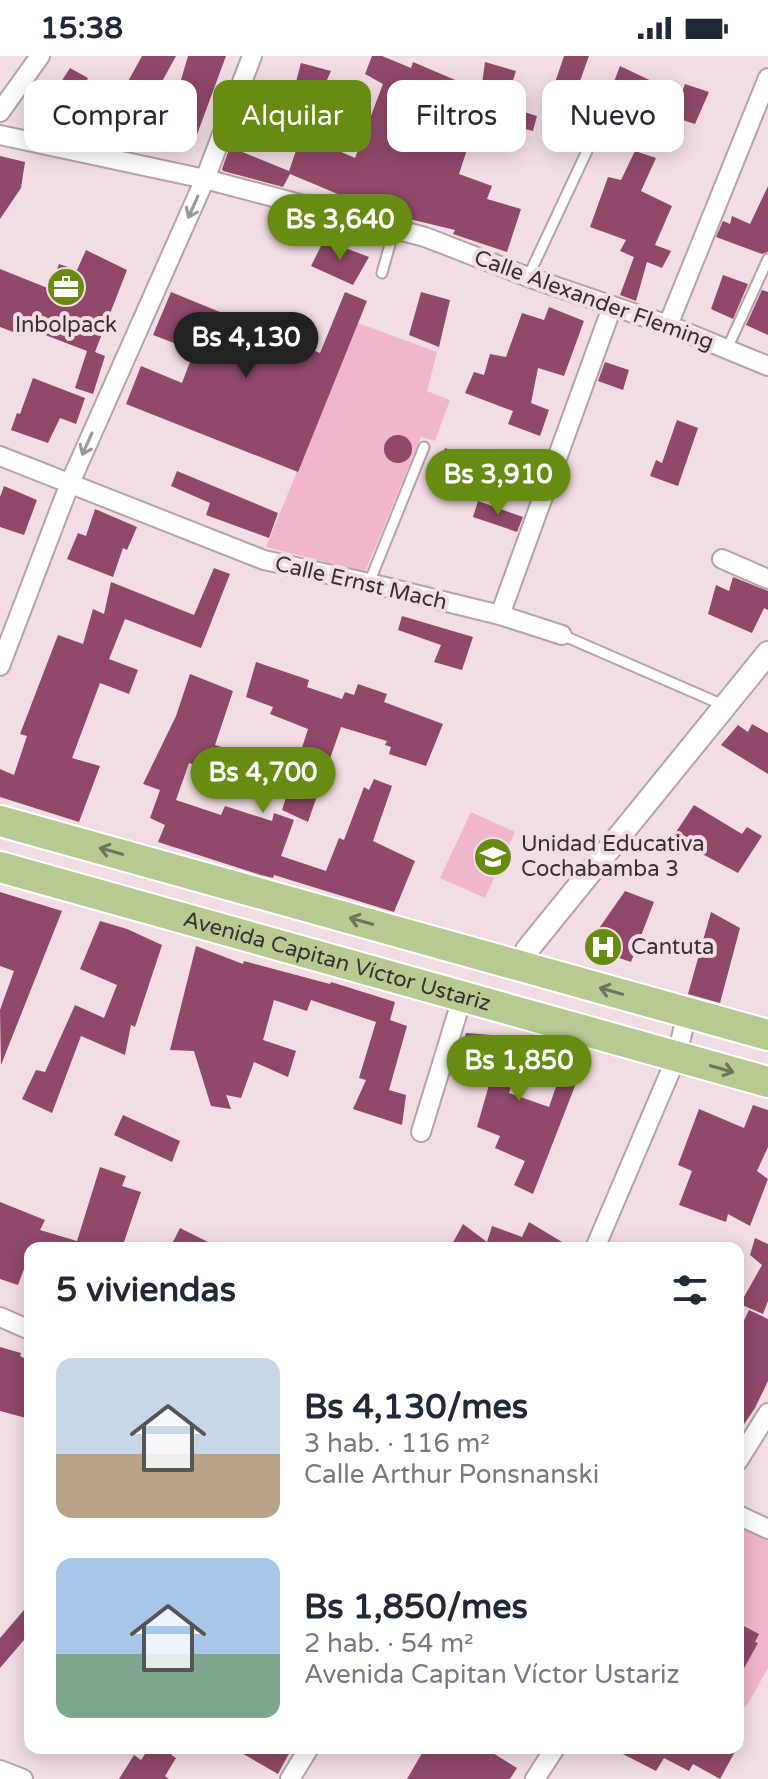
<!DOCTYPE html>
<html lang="es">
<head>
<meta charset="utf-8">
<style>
  :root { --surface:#fff; --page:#f2f2f3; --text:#1f2937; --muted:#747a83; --accent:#688b12 }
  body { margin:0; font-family:"Varela Round",sans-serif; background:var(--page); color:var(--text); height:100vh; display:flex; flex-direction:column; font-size:30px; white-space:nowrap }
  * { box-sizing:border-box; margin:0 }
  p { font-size:26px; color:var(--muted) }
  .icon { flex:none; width:44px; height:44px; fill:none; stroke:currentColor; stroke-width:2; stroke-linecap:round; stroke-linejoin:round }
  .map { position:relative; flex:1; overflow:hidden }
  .panel { position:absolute; left:24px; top:1186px; width:720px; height:512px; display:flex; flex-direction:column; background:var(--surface); border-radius:16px; box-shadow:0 4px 20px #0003 }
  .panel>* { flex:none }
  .guide { position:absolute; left:24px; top:24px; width:720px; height:72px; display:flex; gap:16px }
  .price { position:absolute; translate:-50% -68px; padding:0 18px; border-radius:28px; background:var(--accent); color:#fff; font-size:26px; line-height:52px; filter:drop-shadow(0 2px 4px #0008) }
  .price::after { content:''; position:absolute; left:50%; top:48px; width:24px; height:18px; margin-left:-12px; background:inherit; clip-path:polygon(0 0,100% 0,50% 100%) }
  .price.current { background:#222; color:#fff }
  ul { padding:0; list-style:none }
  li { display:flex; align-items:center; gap:24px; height:200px; padding:0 32px }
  li span { display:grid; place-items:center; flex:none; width:224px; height:160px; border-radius:16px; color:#555 }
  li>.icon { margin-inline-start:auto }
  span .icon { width:96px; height:96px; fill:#fffc; stroke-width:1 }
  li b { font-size:34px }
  h2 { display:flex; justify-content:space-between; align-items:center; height:96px; padding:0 32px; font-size:34px }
  .chip { padding:0 28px; border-radius:16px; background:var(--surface); box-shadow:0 4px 20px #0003; font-size:28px; line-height:72px }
  .chip.current { background:var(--accent); color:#fff }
  .status { display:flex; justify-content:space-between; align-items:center; height:56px; padding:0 40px; background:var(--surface); direction:ltr }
  .status svg { height:22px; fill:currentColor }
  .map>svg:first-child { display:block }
  .green { fill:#f1b6cd }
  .building { fill:#904969 }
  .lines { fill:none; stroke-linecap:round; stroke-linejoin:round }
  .service-casing { stroke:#b6a2a9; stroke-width:13 }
  .minor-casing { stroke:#b6a2a9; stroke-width:22 }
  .tertiary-casing { stroke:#b6a2a9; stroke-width:26 }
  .primary-casing { stroke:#fff; stroke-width:34 }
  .service { stroke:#fff; stroke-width:9 }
  .minor { stroke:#fff; stroke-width:18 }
  .tertiary { stroke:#fff; stroke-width:22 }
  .primary { stroke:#b6ca92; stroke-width:30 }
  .oneway { stroke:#9c9899 }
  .oneway2 { stroke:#71755e }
  .labels { text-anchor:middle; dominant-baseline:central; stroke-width:8; stroke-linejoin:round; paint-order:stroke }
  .street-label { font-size:22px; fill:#393033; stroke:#f3dde5 }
  .poi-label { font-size:22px; fill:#393033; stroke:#f3dde5; text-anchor:start }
</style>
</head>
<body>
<div class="status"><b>15:38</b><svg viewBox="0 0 49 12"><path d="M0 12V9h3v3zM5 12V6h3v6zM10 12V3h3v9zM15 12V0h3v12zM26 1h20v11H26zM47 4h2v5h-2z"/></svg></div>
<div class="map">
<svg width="768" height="1723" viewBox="0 0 768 1723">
  <rect width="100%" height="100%" fill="#f3dde5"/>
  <!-- green -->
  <g class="green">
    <polygon points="358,267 437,296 427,335 450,344 435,385 421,381 365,516 266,491"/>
    <polygon points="471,756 515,776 485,842 440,822"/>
    <polygon points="738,1466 768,1481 768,1612 746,1651 738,1646"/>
  </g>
  <!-- building -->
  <g class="building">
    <polygon points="142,0 176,0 131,82 104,69"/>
    <polygon points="188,0 226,0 192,92 164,82"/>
    <polygon points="372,0 382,0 411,12 413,6 481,35 485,6 516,15 505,50 537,60 533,75 521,72 516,86 474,72 459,118 492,130 487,143 521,153 507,196 453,178 455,174 338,146 340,139 290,118 283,131 223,115 222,113 230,91 289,115 299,86 304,88 308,74 326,82 323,88 355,102 383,28 365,18"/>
    <polygon points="564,0 589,0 563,72 543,62"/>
    <polygon points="301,7 331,15 316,48 296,40 300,28 296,26"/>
    <polygon points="620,10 681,39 685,28 709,36 695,68 673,61 674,59 612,31"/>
    <polygon points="70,12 88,22 75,51 99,62 87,85 61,78 63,74 39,60"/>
    <polygon points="635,95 656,102 641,135 672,150 655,189 671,195 662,212 647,206 636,245 620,239 634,201 620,195 626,184 590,171 608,121 621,124"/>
    <polygon points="0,100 25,106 21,132 0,163"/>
    <polygon points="768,130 768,196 762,198 716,181 723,165 730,168 732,160 750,168"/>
    <polygon points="324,184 369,201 353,229 311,210"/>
    <polygon points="86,194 127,214 95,296 105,300 93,338 75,332 87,295 27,272 24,280 0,271 0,213 50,233 59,208 77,214"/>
    <polygon points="723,219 748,228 733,263 711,253"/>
    <polygon points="762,234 768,236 768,279 746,269"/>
    <polygon points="171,236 320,297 345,236 367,245 298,416 126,348 141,310 182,327 188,311 195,295 153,279"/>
    <polygon points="421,236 450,244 439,291 409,279"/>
    <polygon points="549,251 584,265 564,320 538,312 531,347 549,354 540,380 508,368 513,355 465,337 474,316 484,319 490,298 506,301 522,257 544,264"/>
    <polygon points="605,306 629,314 623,334 598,325"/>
    <polygon points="33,322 85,342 76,368 60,362 48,387 11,374 17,357 20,358"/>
    <polygon points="677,364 698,372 678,430 650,420 656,404 662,407"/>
    <circle cx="398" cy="393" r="14"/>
    <polygon points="445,392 484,408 471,444 433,431"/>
    <polygon points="177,415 278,457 269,482 206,459 210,447 171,430"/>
    <polygon points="4,430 37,444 24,479 0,471 0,441"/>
    <polygon points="478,445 523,461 517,476 473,461"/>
    <polygon points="95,453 137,471 127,494 123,492 113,521 67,503 78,477 86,480"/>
    <polygon points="214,512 230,518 201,592 125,563 109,603 138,614 129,638 100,627 72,702 100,710 79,766 0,741 0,713 14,719 27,680 20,678 58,579 83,588 93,553 104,558 111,526 194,559"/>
    <polygon points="733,521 768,535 768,554 764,552 752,577 708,558 716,529 729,535"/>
    <polygon points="402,560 473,581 462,614 434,606 441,589 398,574"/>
    <polygon points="256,606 309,624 307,631 342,643 345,636 354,639 358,628 387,638 384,646 443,668 426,710 389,698 391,691 385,689 387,685 341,671 308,766 282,754 308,673 270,658 273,651 246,641"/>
    <polygon points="190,618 233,635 215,689 244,698 234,724 189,707 176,744 221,759 225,750 272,765 274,757 294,764 281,800 326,815 339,782 344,784 364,731 369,734 374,723 392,730 373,785 415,805 394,856 274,819 273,822 261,819 158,786 165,769 150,762 160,734 143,728 176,660"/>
    <polygon points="752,668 768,677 768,718 721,689 738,669 748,676"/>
    <polygon points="694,749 742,778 747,771 762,780 738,817 672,782"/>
    <polygon points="625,835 654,846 631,906 586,891"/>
    <polygon points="0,836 62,855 1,1009 0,954 14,915 0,910"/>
    <polygon points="711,856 740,872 720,947 688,938"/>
    <polygon points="100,865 127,873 162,889 135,971 131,969 125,999 81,980 52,1057 22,1043 36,1014 45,1016 75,949 104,962 117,929 80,913"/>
    <polygon points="196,890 243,908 244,905 330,928 331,926 395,946 390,964 407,970 389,1034 406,1039 402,1069 353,1053 366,1024 359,1022 376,966 311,944 307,955 274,944 263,984 296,995 288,1021 254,1006 241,1042 226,1039 231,1053 211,1050 194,995 170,994"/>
    <polygon points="466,977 527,982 509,1037 549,1051 568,996 587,999 533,1138 514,1129 525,1105 495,1092 500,1080 477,1071 493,1015 457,1004"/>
    <polygon points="753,1049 768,1054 768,1091 757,1115 768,1123 750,1170 728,1158 726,1166 679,1149 692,1115 678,1109 699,1053 744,1072"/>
    <polygon points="123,1059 180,1085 172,1106 114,1079"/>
    <polygon points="100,1111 126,1120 122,1130 141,1136 122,1192 30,1192 30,1216 24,1213 18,1229 0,1223 0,1146 45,1164 40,1174 77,1185"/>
    <polygon points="529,1166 572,1192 450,1192 463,1168 487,1186 492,1170 522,1181"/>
    <polygon points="180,1172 220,1192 170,1192"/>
    <polygon points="755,1182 768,1188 768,1245 763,1258 740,1248 762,1209 750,1199"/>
    <polygon points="749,1254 768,1263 768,1325 755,1352 738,1377 738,1277"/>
    <polygon points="0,1291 21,1297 20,1300 30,1305 30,1363 0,1355"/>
    <polygon points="30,1547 30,1577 0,1612 0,1582"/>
    <polygon points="738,1567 759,1578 755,1586 758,1587 738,1623"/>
    <polygon points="149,1692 162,1692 176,1702 165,1720 169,1723 119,1723 134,1699 141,1704"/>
    <polygon points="233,1692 292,1692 278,1718"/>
    <polygon points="425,1692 485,1692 517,1712 510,1723 407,1723"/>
    <polygon points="611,1692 737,1692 720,1723 693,1708 689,1715 664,1702 656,1715"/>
  </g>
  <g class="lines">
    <!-- service casing -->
    <g class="service-casing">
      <g id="service">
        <polyline points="382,217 394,174"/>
        <polyline points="528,221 587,95"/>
        <polyline points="727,293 768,203"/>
        <polyline points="369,527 424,391"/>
        <polyline points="562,579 723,649"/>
      </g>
    </g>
    <!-- minor casing -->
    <g class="minor-casing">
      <g id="minor">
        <polyline points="0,56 40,0"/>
        <polyline points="0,79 205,123 425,181 528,221 668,269 768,310"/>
        <polyline points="668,269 768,22"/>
        <polyline points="0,400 264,504 369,527 500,559 562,579"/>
        <polyline points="722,503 768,523"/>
        <polyline points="500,559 612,251"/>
        <polyline points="0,610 70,427 205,123 252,0"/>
        <polyline points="421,1076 463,939"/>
        <polyline points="595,1192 677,1000 687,956"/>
        <polyline points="0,1261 30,1274"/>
        <polyline points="738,1405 768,1357"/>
        <polyline points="738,1459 768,1473"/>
        <polyline points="0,1714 23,1723"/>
        <polyline points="290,1723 309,1692"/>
        <polyline points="535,1723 555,1692"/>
      </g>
    </g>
    <!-- tertiary casing -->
    <g class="tertiary-casing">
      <polyline id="tertiary" points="521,909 527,894 768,597"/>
    </g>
    <!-- primary casing -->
    <g class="primary-casing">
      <g id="primary">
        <polyline points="0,765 768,979"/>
        <path id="s1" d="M0,811L768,1026"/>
      </g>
    </g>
    <!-- service -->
    <use href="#service" class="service"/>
    <!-- minor -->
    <use href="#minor" class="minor"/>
    <!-- tertiary -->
    <use href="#tertiary" class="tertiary"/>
    <!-- primary -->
    <use href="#primary" class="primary"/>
  </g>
  <!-- one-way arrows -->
  <defs><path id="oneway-shaft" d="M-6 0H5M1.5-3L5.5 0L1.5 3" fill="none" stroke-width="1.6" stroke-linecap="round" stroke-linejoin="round" transform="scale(2)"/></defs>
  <g class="oneway">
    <use href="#oneway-shaft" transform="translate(193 151) rotate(114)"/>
    <use href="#oneway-shaft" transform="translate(87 388) rotate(114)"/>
  </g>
  <g class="oneway2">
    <use href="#oneway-shaft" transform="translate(111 795) rotate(-164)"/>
    <use href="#oneway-shaft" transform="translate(361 865) rotate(-164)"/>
    <use href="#oneway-shaft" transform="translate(611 935) rotate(-164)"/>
    <use href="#oneway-shaft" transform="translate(722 1013) rotate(16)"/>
  </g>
  <!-- icons -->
  <defs>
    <g id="office-disc" transform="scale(2)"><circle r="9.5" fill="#688b12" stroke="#f3dde5"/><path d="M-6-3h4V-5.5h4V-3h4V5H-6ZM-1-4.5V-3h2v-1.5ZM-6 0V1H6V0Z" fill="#fff"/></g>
    <g id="school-disc" transform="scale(2)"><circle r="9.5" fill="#688b12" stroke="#f3dde5"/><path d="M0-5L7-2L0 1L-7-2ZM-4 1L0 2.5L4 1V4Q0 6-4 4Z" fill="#fff"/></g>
    <g id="hospital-disc" transform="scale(2)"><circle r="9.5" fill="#688b12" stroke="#f3dde5"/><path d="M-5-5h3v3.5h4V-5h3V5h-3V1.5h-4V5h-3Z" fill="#fff"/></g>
  </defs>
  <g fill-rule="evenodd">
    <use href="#office-disc" x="66" y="231"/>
    <use href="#school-disc" x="493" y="801"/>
    <use href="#hospital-disc" x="603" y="891"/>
  </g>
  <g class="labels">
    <!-- street labels -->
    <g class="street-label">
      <text transform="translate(594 244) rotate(20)">Calle Alexander Fleming</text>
      <text transform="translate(361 527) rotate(13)">Calle Ernst Mach</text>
      <text stroke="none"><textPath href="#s1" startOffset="350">Avenida Capitan Víctor Ustariz</textPath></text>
    </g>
    <!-- poi labels -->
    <g class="poi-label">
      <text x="66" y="269" text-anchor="middle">Inbolpack</text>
      <text x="521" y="788">Unidad Educativa<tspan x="521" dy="25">Cochabamba 3</tspan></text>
      <text x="631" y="891">Cantuta</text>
    </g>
  </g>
</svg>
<b class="price" style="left:340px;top:206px">Bs 3,640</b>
<b class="price current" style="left:246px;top:324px">Bs 4,130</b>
<b class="price" style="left:498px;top:461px">Bs 3,910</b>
<b class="price" style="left:263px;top:759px">Bs 4,700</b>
<b class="price" style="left:519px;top:1047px">Bs 1,850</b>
<div class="guide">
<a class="chip">Comprar</a>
<a class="chip current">Alquilar</a>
<a class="chip">Filtros</a>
<a class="chip">Nuevo</a>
</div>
<section class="panel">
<h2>5 viviendas<svg class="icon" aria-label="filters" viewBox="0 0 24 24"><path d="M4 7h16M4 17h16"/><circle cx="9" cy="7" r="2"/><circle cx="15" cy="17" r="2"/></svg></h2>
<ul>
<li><span style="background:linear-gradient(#c9d6e8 60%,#b9a48a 0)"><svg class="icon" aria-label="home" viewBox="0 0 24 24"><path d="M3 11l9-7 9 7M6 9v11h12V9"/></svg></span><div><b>Bs 4,130/mes</b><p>3 hab. · 116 m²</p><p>Calle Arthur Ponsnanski</p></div></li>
<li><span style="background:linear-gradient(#a9c7e8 60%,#7fa58c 0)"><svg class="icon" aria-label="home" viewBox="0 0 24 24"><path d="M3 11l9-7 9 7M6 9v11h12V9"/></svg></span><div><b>Bs 1,850/mes</b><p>2 hab. · 54 m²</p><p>Avenida Capitan Víctor Ustariz</p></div></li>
</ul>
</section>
</div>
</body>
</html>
